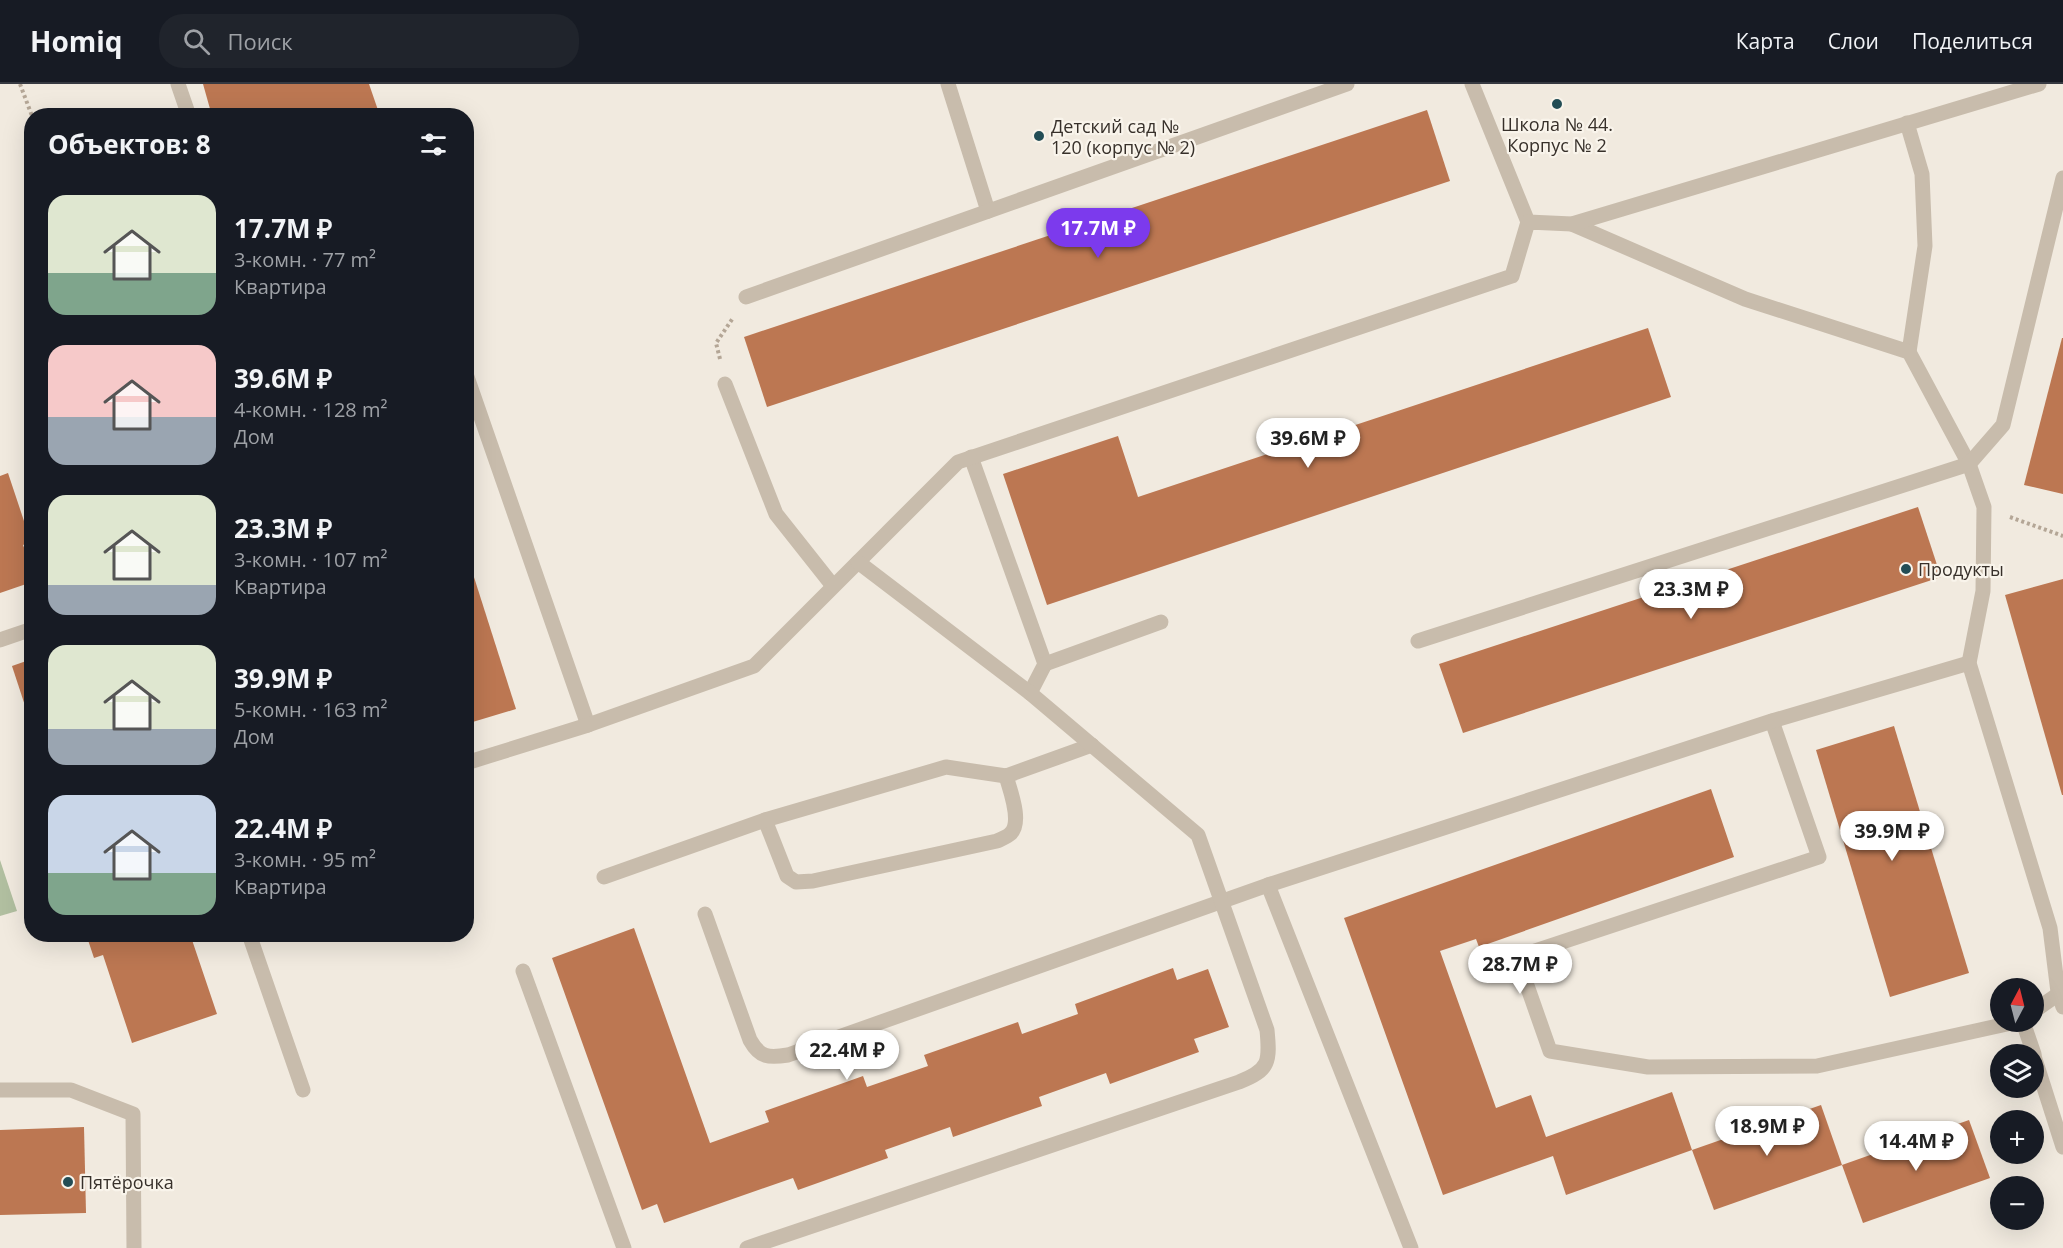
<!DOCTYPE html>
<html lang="ru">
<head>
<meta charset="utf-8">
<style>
  :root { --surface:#171b24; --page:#20242c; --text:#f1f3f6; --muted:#9ea1a6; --line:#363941; --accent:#7c3aed }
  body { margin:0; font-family:"Open Sans",sans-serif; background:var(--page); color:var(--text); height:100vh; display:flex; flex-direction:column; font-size:22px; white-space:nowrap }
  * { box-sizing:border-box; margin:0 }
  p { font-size:20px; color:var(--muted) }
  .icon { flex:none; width:33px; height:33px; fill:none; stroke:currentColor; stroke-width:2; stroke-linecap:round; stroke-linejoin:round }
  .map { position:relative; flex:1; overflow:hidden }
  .details { position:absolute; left:24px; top:24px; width:450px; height:834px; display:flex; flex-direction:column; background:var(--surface); border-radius:24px; box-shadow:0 6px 24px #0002 }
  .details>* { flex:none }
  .needle { width:39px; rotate:7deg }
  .tools { position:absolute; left:1990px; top:894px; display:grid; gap:12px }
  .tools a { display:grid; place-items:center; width:54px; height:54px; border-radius:50%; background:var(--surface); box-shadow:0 6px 24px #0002; font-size:30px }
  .price { position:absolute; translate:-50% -51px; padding:0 14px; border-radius:21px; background:#fff; color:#222; font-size:20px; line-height:39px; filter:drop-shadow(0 2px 3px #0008) }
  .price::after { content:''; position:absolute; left:50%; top:36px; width:18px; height:14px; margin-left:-9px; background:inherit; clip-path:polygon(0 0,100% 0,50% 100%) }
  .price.active { background:var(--accent); color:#fff }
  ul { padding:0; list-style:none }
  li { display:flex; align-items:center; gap:18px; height:150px; padding:0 24px }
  li span { display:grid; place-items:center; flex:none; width:168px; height:120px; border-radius:18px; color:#555 }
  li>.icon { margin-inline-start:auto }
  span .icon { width:72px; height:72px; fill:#fffc; stroke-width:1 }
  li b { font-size:26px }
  h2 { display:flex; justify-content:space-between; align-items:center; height:72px; padding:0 24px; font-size:26px }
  header { display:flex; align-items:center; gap:36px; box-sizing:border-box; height:84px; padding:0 30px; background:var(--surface); border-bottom:2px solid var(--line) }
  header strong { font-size:28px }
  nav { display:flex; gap:33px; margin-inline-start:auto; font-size:21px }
  .search { width:420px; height:54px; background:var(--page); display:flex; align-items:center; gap:15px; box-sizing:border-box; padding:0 21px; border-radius:24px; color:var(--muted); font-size:22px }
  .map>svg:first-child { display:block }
  .green { fill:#b1bfa0 }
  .building { fill:#bc7752 }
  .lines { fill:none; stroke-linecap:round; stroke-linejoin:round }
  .path { stroke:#b4a696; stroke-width:4; stroke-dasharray:3 3; stroke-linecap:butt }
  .minor { stroke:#c8bcac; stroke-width:15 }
  .poi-dot { fill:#234d55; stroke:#f9f4eb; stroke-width:2 }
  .labels { text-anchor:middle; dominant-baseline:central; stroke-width:4.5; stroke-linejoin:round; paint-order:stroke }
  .poi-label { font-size:18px; fill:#37302a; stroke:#f9f4eb; text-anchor:start }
</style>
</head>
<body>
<header>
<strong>Homiq</strong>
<div class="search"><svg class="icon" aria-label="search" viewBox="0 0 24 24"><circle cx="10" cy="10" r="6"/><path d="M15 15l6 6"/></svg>Поиск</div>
<nav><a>Карта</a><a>Слои</a><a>Поделиться</a></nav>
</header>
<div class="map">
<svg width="2063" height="1164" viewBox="0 0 2063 1164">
  <rect width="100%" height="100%" fill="#f1eadf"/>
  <!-- green -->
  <polygon class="green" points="0,776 17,827 0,832"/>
  <!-- building -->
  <g class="building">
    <polygon points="203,0 369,0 380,32 212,32"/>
    <polygon points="1427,26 1450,97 767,323 744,253"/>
    <polygon points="1648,244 1671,313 1047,521 1003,390 1118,352 1138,413"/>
    <polygon points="2062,254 2063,254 2063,410 2024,401"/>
    <polygon points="8,389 31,458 23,461 32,484 32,498 0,509 0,392"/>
    <polygon points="1918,423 1941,493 1463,649 1439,580"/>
    <polygon points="466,468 516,625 466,640"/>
    <polygon points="2063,495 2063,711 2062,711 2005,511"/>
    <polygon points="32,575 32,640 31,640 12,582"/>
    <polygon points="1894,642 1969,889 1890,913 1816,666"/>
    <polygon points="1711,705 1734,773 1479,863 1476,855 1440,867 1496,1024 1531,1011 1546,1053 1672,1008 1692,1066 1566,1111 1553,1072 1443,1111 1344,834"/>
    <polygon points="634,844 710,1059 769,1038 765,1027 863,992 867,1003 928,982 924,971 1018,938 1022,950 1078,930 1075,920 1173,884 1177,896 1208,885 1229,943 1194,955 1199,968 1110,1000 1106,989 1039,1013 1042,1022 953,1053 950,1043 885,1066 888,1074 798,1106 793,1094 664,1139 657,1120 642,1126 552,874"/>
    <polygon points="86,850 190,850 217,930 132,959 103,871 94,874"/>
    <polygon points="1821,1021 1842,1081 1714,1126 1692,1066"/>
    <polygon points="1969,1036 1990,1094 1863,1139 1842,1081"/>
    <polygon points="84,1043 86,1129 0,1131 0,1046"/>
  </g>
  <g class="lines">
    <!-- path -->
    <g class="path">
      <polyline points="20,0 32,32"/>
      <polyline points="720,275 716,259 733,234"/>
      <polyline points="2010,433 2063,452"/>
    </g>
    <!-- minor -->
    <g class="minor">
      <polyline points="178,0 189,32"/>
      <polyline points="948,0 988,127"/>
      <polyline points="1472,0 1528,138"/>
      <polyline points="1907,39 1922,90 1925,162 1909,268"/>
      <polyline points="1572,140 1745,215 1909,268 1969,380 1984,423 1983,507 1969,579 2050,844 2058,908 2063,923"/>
      <polyline points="746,213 1347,0"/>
      <polyline points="466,290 588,641"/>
      <polyline points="725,300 776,430 833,502"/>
      <polyline points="971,373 1045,580 1030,609"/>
      <polyline points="0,556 32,545"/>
      <polyline points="1418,557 1969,380 2003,341 2063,94"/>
      <polyline points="1045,580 1161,538"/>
      <polyline points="1772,637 1819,773 1517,873 1550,967 1648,983 1817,982 2016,938"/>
      <polyline points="466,679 588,641 754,582 958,378 1512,192 1528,138 1572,140 2039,0"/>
      <path d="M765,736L787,792L796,798L813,797L997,757C1001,755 1007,753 1010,750C1023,739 1010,706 1006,692"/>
      <polyline points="604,793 765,736 946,683 1006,692 1092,661"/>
      <polyline points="1268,801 1411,1164"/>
      <path d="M705,830L750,956C760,974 769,974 788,971L1268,801L1772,637L1969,579"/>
      <polyline points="249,850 303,1006"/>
      <polyline points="523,887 624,1164"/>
      <polyline points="2034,927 2063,907"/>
      <polyline points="2023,938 2034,970"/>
      <polyline points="2034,972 2063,1063"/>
      <polyline points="0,1006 71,1006 133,1030 134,1164"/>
      <path d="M747,1164L1239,998C1270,986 1270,977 1267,946L1198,751L1030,609L858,478"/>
    </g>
  </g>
  <!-- markers -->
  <g class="poi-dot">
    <circle cx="1557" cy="20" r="6"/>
    <circle cx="1039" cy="52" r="6"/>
    <circle cx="1906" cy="485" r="6"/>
    <circle cx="68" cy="1098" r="6"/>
  </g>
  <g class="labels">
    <!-- poi labels -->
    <g class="poi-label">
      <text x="1557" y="40" text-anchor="middle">Школа № 44.<tspan x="1557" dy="21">Корпус № 2</tspan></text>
      <text x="1051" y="42">Детский сад №<tspan x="1051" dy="21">120 (корпус № 2)</tspan></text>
      <text x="1918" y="485">Продукты</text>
      <text x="80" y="1098">Пятёрочка</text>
    </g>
  </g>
</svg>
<div class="tools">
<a><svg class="needle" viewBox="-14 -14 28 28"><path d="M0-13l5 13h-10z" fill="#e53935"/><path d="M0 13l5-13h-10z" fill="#9ea1a6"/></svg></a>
<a><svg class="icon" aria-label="layers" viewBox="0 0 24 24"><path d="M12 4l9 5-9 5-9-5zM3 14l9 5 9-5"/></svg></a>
<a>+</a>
<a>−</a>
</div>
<b class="price active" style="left:1098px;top:175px">17.7M ₽</b>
<b class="price" style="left:1308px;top:385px">39.6M ₽</b>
<b class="price" style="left:1691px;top:536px">23.3M ₽</b>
<b class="price" style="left:1892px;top:778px">39.9M ₽</b>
<b class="price" style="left:1520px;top:911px">28.7M ₽</b>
<b class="price" style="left:847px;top:997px">22.4M ₽</b>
<b class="price" style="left:1767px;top:1073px">18.9M ₽</b>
<b class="price" style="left:1916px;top:1088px">14.4M ₽</b>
<section class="details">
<h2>Объектов: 8<svg class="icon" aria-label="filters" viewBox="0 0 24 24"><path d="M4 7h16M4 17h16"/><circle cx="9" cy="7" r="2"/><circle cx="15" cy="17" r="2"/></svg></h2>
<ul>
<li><span style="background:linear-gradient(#dfe7d0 65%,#7fa58c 0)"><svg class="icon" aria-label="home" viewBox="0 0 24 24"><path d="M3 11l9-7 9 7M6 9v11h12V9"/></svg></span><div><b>17.7M ₽</b><p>3-комн. · 77 m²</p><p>Квартира</p></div></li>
<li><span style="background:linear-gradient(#f6c9c9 60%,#9aa5b1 0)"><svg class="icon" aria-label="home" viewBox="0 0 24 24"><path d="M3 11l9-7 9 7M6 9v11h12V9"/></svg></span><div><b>39.6M ₽</b><p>4-комн. · 128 m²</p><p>Дом</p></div></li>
<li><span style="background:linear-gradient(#dfe7d0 75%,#9aa5b1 0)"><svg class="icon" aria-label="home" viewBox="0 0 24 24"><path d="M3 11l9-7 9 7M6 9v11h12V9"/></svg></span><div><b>23.3M ₽</b><p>3-комн. · 107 m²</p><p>Квартира</p></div></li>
<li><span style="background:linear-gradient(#dfe7d0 70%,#9aa5b1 0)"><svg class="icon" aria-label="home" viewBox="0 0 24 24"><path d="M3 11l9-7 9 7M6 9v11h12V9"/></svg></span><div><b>39.9M ₽</b><p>5-комн. · 163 m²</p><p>Дом</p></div></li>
<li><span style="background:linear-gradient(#c9d6e8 65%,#7fa58c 0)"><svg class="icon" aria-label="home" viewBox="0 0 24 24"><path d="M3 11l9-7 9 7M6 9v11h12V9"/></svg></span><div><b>22.4M ₽</b><p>3-комн. · 95 m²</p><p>Квартира</p></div></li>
</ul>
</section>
</div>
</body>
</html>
